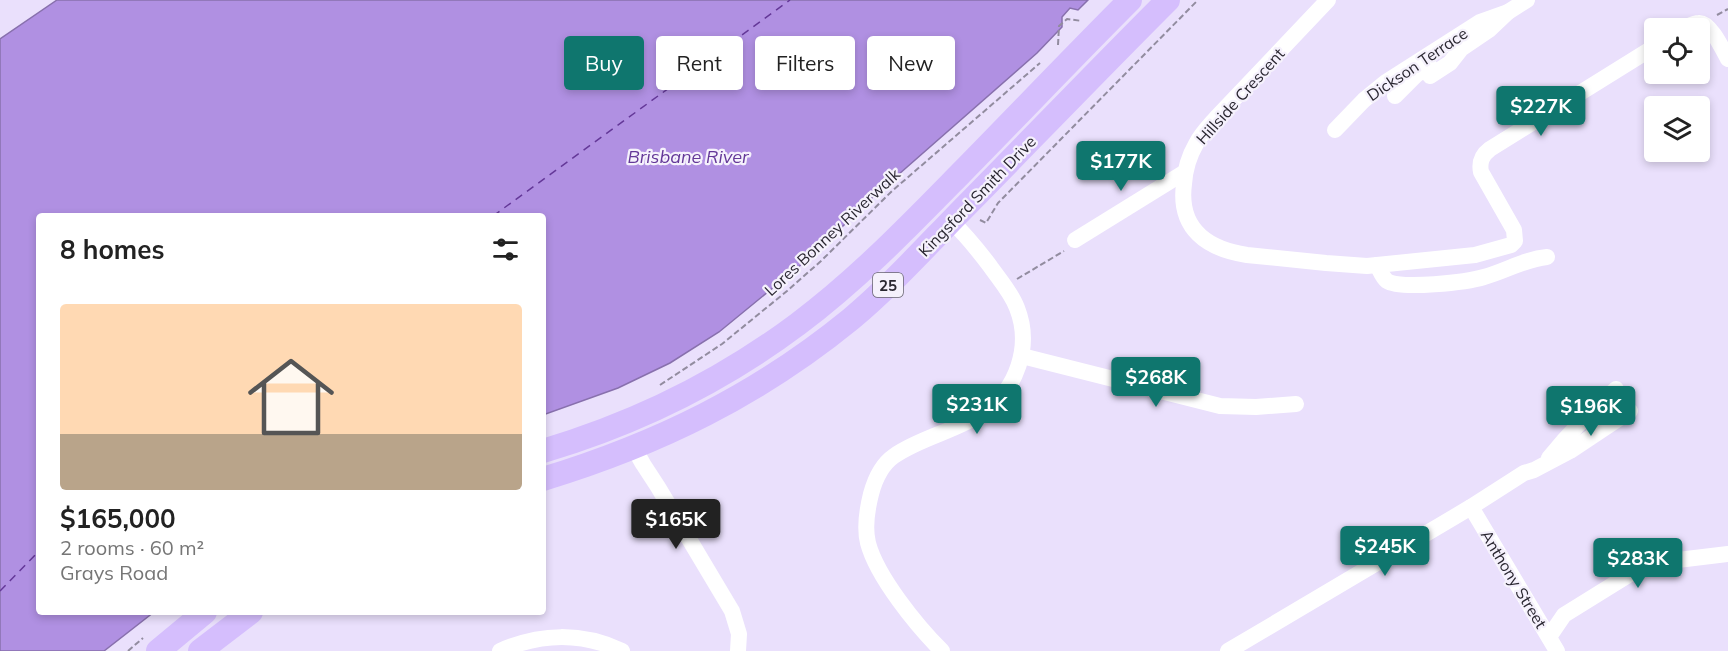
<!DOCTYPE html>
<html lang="en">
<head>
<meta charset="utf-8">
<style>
  :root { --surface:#fff; --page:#f6f6f6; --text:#222; --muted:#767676; --accent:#0f766e }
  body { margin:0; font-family:Mulish,sans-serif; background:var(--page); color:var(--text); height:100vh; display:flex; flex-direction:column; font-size:22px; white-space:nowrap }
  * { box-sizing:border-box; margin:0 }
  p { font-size:20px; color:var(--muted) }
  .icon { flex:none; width:33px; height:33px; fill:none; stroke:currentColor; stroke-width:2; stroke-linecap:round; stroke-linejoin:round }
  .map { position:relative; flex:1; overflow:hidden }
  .panel { position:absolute; left:36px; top:213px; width:510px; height:402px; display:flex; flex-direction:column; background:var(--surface); border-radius:6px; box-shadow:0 3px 9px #0003 }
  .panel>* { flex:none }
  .guide { position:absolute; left:564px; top:36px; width:570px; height:54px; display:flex; gap:12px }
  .tools { position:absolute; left:1644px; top:18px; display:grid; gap:12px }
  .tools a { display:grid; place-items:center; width:66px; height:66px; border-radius:6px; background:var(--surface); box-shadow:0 3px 9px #0003; font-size:30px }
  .price { position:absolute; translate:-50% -51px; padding:0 14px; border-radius:6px; background:var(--accent); color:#fff; font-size:20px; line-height:39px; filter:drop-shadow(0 2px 3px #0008) }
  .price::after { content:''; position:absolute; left:50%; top:36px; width:18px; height:14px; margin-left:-9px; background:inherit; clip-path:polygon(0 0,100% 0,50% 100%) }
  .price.selected { background:#222; color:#fff }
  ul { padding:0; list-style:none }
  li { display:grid; align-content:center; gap:12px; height:318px; padding:0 24px }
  li span { display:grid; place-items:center; height:186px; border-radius:6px; color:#555 }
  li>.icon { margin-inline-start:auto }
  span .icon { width:108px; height:108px; fill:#fffc; stroke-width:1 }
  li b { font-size:26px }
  h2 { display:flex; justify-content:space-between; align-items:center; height:72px; padding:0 24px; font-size:26px }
  .pill { padding:0 21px; border-radius:6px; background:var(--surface); box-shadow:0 3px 9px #0003; font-size:21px; line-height:54px }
  .pill.selected { background:var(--accent); color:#fff }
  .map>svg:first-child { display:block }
  .water { fill:#b090e2; stroke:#8870ad; stroke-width:1.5 }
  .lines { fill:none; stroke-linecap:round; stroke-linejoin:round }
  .ferry { stroke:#643898; stroke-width:1.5; stroke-dasharray:8 6; stroke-linecap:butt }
  .path { stroke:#928c9f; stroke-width:2; stroke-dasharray:6 3; stroke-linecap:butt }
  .minor { stroke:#fff; stroke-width:16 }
  .highway { stroke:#d5befd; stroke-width:24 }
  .labels { text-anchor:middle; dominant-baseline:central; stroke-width:4.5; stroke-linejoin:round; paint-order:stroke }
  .shield { fill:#f5f1fc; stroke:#67646e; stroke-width:1.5 }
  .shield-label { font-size:15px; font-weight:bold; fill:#2a2731 }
  .street-label { font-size:16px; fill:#2a2731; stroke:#f5f1fc }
  .water-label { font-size:18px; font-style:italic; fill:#643898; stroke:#f5f1fc }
</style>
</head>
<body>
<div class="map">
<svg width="1728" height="651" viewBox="0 0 1728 651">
  <rect width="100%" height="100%" fill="#eae0fc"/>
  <!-- water -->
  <polygon class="water" points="57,0 1088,0 1078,10 1070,8 1062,17 1062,27 1037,53 874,196 813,255 719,332 670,363 618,388 543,415 543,216 39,216 39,612 154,612 104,651 0,651 0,39"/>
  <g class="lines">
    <!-- ferry -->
    <g class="ferry">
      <polyline points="493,216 790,0"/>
      <polyline points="0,591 39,551"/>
    </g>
    <!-- path -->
    <g class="path">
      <polyline points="1717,15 1728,9"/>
      <polyline points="1058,45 1059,26 1067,19 1082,21"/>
      <polyline points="980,220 986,223 998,203 1198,0"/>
      <polyline points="1017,279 1064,251"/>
      <polyline points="660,385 722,344 787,291 821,261 892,191 1040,63"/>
      <polyline points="128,651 143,638"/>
    </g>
    <!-- minor -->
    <g class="minor">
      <path d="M1328,0L1216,118C1209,126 1201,134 1196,144C1189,156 1185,170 1184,184C1178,229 1207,249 1247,255L1326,263L1367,266L1475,255L1511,245L1515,241L1514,230L1481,172C1479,162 1482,155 1490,149L1654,47"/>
      <path d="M1685,28C1689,26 1694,23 1699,23C1710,22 1723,50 1728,59"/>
      <polyline points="1430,76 1450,63 1461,49 1489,30 1508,12 1527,0"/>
      <polyline points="1395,96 1415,76 1429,65"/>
      <polyline points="1335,130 1364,100 1386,82 1480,22 1508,12"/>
      <polyline points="1075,240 1185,172"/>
      <path d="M1377,265C1380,270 1382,277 1387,281C1400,290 1468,282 1484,277C1506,271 1525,259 1547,257"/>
      <polyline points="1022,356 1220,406 1256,407 1296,404"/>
      <polyline points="634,448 643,464 658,487 732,611 739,634 738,651"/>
      <path d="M1549,458C1569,433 1592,410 1616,389"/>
      <polyline points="1471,507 1557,651"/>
      <polyline points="1549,637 1564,615 1643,566 1653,563 1728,554"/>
      <path d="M500,651C540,633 582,632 622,651"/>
      <path d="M942,651C917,626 877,577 868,543C864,527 867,510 871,494C875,479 881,465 894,456C921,437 957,431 984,412C1017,389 1032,346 1017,308C1011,292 999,279 990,266C978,250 966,235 951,221"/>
      <polyline points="1228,651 1471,507 1524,473 1534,470 1570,451 1630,411"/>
    </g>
    <!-- highway -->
    <g class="highway">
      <path d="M543,451C634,424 722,381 798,324C858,279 909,226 961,173C1018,115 1073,57 1130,0"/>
      <path d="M543,479C658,444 758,395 851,319C888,288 921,252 955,217C1026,145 1096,72 1168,0"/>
      <polyline points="158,651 205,612"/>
      <polyline points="200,651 251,612"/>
    </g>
  </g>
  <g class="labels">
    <!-- shield labels -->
    <rect class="shield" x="873" y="273" width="30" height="24" rx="4.5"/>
    <g class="shield-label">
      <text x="888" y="285">25</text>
    </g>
    <!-- street labels -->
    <g class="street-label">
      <text transform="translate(1417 64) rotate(-34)">Dickson Terrace</text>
      <text transform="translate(1240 96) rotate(-48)">Hillside Crescent</text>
      <text transform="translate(977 196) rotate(-46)">Kingsford Smith Drive</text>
      <text transform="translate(832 232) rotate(-43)">Lores Bonney Riverwalk</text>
      <text transform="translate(1514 579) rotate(59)">Anthony Street</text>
    </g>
    <!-- water labels -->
    <g class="water-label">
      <text x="688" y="156">Brisbane River</text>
    </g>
  </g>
</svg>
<div class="tools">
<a><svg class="icon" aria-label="locate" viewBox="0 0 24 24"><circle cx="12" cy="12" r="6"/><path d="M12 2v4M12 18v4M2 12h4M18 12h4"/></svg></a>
<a><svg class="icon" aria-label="layers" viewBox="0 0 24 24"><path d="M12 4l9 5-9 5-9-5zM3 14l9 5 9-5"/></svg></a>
</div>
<b class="price" style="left:1541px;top:137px">$227K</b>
<b class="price" style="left:1121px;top:192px">$177K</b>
<b class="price" style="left:1156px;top:408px">$268K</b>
<b class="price" style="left:977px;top:435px">$231K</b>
<b class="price" style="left:1591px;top:437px">$196K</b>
<b class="price selected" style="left:676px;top:550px">$165K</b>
<b class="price" style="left:1385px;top:577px">$245K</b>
<b class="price" style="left:1638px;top:589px">$283K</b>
<div class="guide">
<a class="pill selected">Buy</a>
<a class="pill">Rent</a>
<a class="pill">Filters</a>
<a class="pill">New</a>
</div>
<section class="panel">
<h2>8 homes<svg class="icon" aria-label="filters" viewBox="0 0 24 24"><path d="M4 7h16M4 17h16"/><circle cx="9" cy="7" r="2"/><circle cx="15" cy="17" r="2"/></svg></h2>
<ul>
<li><span style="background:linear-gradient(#ffd9b3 70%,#b9a48a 0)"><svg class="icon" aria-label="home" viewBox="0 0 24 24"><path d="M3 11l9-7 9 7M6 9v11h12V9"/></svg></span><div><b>$165,000</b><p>2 rooms · 60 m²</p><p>Grays Road</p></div></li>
</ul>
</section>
</div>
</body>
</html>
